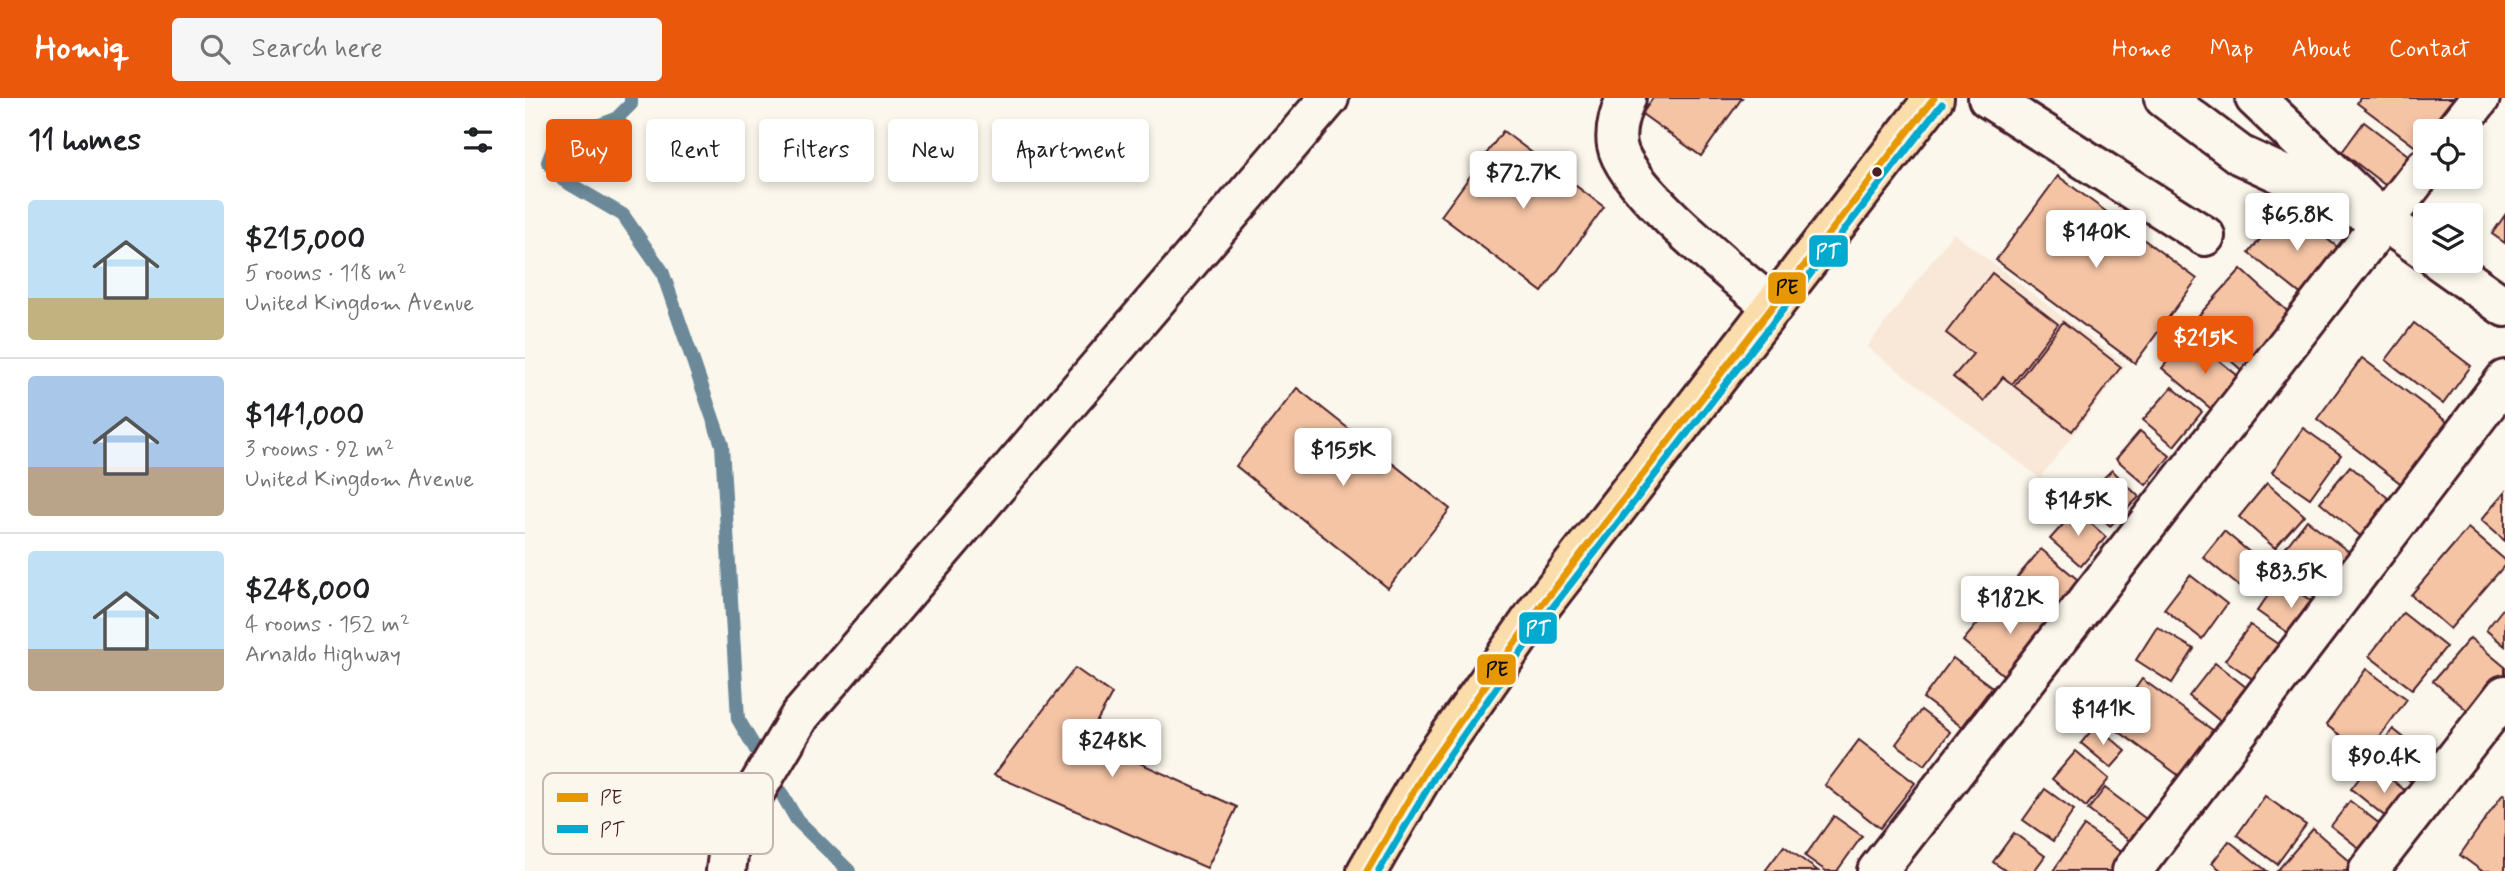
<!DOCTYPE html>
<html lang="en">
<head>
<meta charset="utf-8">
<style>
  :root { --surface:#fff; --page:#f6f6f6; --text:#202124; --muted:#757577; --line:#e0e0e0; --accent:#ea580c }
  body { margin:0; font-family:Mynerve,sans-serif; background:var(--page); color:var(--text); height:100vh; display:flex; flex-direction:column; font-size:26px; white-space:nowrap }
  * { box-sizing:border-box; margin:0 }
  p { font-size:23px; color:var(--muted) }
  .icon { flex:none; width:38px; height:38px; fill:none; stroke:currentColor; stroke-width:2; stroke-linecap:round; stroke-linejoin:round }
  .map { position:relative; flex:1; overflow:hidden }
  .panel { display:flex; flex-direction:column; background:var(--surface); width:525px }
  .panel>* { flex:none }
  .banner { position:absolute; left:21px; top:21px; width:665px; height:63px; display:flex; gap:14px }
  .tools { position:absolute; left:1888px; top:21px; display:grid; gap:14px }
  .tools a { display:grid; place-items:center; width:70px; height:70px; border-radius:7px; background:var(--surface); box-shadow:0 4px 10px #0003; font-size:35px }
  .price { position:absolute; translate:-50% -60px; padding:0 16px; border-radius:7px; background:#fff; color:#222; font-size:23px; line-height:46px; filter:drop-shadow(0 2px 4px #0008) }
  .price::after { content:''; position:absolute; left:50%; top:42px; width:21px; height:16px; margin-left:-10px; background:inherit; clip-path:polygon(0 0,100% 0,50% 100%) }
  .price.selected { background:var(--accent); color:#fff }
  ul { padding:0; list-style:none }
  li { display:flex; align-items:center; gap:21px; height:175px; padding:0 28px }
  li+li { border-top:2px solid var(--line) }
  li span { display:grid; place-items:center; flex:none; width:196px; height:140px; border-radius:7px; color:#555 }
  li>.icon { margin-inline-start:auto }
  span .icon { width:84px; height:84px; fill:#fffc; stroke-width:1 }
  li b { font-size:30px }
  h2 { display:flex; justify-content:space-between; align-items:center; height:84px; padding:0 28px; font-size:30px }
  .tag { padding:0 24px; border-radius:7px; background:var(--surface); box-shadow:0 4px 10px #0003; font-size:24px; line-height:63px }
  .tag.selected { background:var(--accent); color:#fff }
  header { display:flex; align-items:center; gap:42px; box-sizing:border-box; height:98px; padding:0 35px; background:var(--accent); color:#fff }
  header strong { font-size:33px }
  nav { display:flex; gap:38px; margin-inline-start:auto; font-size:24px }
  .search { width:490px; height:63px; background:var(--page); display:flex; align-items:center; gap:18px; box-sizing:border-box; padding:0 24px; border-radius:7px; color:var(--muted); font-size:26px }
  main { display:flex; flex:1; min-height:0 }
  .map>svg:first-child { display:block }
  .built { fill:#f9e8d7 }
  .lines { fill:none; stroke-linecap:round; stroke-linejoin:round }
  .stream { stroke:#6c8999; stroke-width:14 }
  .building { fill:#f5c4a5; stroke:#4a1f2b; stroke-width:2 }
  .minor-casing { stroke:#4a1f2b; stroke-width:44 }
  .major-casing { stroke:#4a1f2b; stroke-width:44 }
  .minor { stroke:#fbf7ec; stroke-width:38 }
  .major { stroke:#faddab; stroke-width:38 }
  .bus-1-casing { stroke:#fbf7ec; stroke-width:12 }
  .bus-2-casing { stroke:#fbf7ec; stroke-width:12 }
  .bus-1 { stroke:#e69804; stroke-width:7 }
  .bus-2 { stroke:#00a9ce; stroke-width:7 }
  .bus-dot { fill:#4a1f2b; stroke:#fbf7ec; stroke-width:2.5 }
  .key { fill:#fbf7ec; stroke:#c6b6b2; stroke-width:2 }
  .key-label { font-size:19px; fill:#4a1f2b }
  .line-badge { stroke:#fbf7ec; stroke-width:2.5 }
  .badge-label { font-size:19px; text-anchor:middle; font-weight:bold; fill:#fff }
  .pale-badge-label { font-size:19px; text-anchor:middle; font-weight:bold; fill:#111 }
</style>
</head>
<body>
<header>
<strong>Homiq</strong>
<div class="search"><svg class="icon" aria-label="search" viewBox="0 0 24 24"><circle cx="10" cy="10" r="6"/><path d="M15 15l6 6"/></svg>Search here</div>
<nav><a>Home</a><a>Map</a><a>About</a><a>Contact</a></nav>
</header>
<main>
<section class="panel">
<h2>11 homes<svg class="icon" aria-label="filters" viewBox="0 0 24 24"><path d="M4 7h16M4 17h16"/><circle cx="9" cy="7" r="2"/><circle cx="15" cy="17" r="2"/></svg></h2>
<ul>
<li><span style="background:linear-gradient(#bfe0f5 70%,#c2b280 0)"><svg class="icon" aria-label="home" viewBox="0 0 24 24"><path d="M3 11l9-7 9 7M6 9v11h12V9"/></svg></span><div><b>$215,000</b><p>5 rooms · 118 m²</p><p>United Kingdom Avenue</p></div></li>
<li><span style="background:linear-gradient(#a9c7e8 65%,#b9a48a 0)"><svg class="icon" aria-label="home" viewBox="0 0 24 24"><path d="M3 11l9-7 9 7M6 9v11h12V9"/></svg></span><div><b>$141,000</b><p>3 rooms · 92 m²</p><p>United Kingdom Avenue</p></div></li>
<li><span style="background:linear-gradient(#bfe0f5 70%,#b9a48a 0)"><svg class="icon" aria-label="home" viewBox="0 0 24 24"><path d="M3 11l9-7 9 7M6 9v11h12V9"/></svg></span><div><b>$248,000</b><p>4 rooms · 152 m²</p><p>Arnaldo Highway</p></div></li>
</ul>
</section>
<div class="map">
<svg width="1980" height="773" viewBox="0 0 1980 773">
  <rect width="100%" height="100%" fill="#fbf7ec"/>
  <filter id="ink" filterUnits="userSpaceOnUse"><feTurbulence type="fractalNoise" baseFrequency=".0143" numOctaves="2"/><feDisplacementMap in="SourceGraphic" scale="14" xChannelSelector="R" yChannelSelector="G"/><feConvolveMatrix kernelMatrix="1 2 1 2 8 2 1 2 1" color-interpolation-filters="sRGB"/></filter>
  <g filter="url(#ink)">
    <!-- built -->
    <polygon class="built" points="1428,135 1601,267 1515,380 1342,249"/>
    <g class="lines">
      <!-- stream -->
      <polyline class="stream" points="106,0 106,6 91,21 31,43 23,64 38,82 98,117 137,173 197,347 213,621 272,722 324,773"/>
    </g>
    <!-- building -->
    <g class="building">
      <polygon points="1128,0 1217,0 1176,58 1117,16"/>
      <polygon points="1835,0 1929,0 1904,33 1900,33 1900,38 1892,50 1832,5"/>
      <polygon points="1839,24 1896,67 1873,97 1817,54"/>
      <polygon points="978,33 1079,109 1017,194 916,118"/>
      <polygon points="1533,78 1672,181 1610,265 1471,162"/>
      <polygon points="1761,109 1820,155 1783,202 1724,155"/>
      <polygon points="1980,117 1980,145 1967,136"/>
      <polygon points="1716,171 1770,220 1721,276 1665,227"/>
      <polygon points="1467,175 1533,226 1487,286 1478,279 1459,303 1428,279 1448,256 1421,235"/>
      <polygon points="1538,224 1596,269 1547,333 1489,288"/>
      <polygon points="1889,225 1946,268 1918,306 1861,262"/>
      <polygon points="1664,238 1723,286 1696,319 1637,270"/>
      <polygon points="1837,260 1930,330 1883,391 1792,321"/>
      <polygon points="1647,289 1677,314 1649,348 1618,322"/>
      <polygon points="772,290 925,411 863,490 711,368"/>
      <polygon points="1778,330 1816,357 1785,400 1747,374"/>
      <polygon points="1615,333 1645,358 1621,387 1591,361"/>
      <polygon points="1825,368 1876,411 1846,447 1795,404"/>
      <polygon points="1587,372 1614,399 1585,428 1558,400"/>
      <polygon points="1742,385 1779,417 1750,450 1714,419"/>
      <polygon points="1980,394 1980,443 1956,422"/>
      <polygon points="1551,412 1581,439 1556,468 1525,441"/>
      <polygon points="1782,422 1836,463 1812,494 1758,453"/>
      <polygon points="1943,430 1980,462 1980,467 1925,531 1886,497"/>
      <polygon points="1699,433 1741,468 1720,493 1678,459"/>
      <polygon points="1516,451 1565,492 1538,525 1489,483"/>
      <polygon points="1665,477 1702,506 1677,541 1639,511"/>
      <polygon points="1755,481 1799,512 1776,544 1732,513"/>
      <polygon points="1481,491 1532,534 1489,586 1438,543"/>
      <polygon points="1980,508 1980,548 1961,532"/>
      <polygon points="1878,515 1921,549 1887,591 1844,558"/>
      <polygon points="1725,527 1766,555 1742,591 1700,562"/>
      <polygon points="1632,529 1669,551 1647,585 1611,562"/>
      <polygon points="1945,540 1980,569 1980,586 1951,620 1908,583"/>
      <polygon points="1428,560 1467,589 1437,629 1398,600"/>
      <polygon points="1690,565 1731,597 1705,631 1664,598"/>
      <polygon points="550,570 587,596 562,641 712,709 682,770 469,677"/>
      <polygon points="1841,571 1882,601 1842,656 1801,627"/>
      <polygon points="1617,581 1693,636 1660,682 1585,627"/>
      <polygon points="1396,612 1425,634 1400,667 1371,646"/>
      <polygon points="1571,627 1601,653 1586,670 1556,645"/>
      <polygon points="1868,631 1916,669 1898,693 1850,655"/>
      <polygon points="1334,642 1390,685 1355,730 1300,687"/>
      <polygon points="1551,653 1584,681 1561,709 1527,681"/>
      <polygon points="1846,665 1893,703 1872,728 1826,691"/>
      <polygon points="1580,690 1637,733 1621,755 1563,712"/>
      <polygon points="1520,691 1549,712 1528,743 1498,722"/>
      <polygon points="1978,696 1980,697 1980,773 1957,773 1935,757"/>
      <polygon points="1740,698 1781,727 1752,766 1712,737"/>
      <polygon points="1825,703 1864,733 1844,758 1806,728"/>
      <polygon points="1309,718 1337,738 1312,773 1301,773 1280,758"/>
      <polygon points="1559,728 1597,755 1585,773 1528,773"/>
      <polygon points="1788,731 1836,773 1752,773"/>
      <polygon points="1489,735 1520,758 1509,773 1481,773 1468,764"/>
      <polygon points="1704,743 1742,773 1697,773 1687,765"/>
      <polygon points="1259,748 1293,773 1240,773"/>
    </g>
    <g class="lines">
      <!-- minor casing -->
      <g class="minor-casing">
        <g id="minor">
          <path d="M1101,0C1095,14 1089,31 1092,47C1099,90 1213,179 1248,209"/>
          <polyline points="1463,0 1680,138"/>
          <polyline points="1639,0 1715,57 1859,123"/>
          <polyline points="1730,0 1859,123 1900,152"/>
          <polyline points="1929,33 1955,0"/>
          <polyline points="1915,163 1980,209"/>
          <polyline points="201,773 206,734 275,618 804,0"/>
          <polyline points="1352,773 1900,70"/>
          <polyline points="1607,773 1980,282"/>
          <polyline points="1843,773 1980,597"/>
        </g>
      </g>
      <!-- major casing -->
      <g class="major-casing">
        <polyline id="major" points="842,773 901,672 1016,508 1409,0"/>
      </g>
      <!-- minor -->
      <use href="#minor" class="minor"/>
      <!-- major -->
      <use href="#major" class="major"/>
      <!-- bus-1 casing -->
      <g class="bus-1-casing">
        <polyline id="bus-1" points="842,773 901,672 1016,508 1409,0"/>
      </g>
      <!-- bus-2 casing -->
      <g class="bus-2-casing">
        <polyline id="bus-2" points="854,773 910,678 1024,514 1417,6"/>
      </g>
      <!-- bus-1 -->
      <use href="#bus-1" class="bus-1"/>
      <!-- bus-2 -->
      <use href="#bus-2" class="bus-2"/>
    </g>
  </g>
  <!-- markers -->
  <circle class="bus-dot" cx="1352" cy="74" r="6"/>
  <!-- legend -->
  <rect x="18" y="675" width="230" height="81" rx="10" class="key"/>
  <rect x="32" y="695" width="31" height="9" fill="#e69804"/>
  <rect x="32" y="727" width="31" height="8" fill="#00a9ce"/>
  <g class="key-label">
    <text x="75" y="706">PE</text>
    <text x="75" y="738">PT</text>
  </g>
  <g class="line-badge">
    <rect x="1283" y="136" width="41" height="34" rx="7" fill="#00a9ce"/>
    <rect x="1242" y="173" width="40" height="34" rx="7" fill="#e69804"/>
    <rect x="993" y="513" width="40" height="34" rx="7" fill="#00a9ce"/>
    <rect x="951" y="555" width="41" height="33" rx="7" fill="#e69804"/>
  </g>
  <g class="badge-label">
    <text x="1303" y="160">PT</text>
    <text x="1013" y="537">PT</text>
  </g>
  <g class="pale-badge-label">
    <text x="1262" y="196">PE</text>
    <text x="972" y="578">PE</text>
  </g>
</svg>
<div class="tools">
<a><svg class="icon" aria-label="locate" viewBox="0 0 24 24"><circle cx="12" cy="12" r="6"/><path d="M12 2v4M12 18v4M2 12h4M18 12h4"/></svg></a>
<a><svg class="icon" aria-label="layers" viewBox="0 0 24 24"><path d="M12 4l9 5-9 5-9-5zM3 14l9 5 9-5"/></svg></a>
</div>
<b class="price" style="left:998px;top:113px">$72.7K</b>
<b class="price" style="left:1772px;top:155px">$65.8K</b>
<b class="price" style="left:1571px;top:172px">$140K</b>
<b class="price selected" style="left:1680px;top:278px">$215K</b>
<b class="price" style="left:818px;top:390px">$155K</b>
<b class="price" style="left:1553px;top:440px">$145K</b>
<b class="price" style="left:1766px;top:512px">$83.5K</b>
<b class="price" style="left:1485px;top:538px">$182K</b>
<b class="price" style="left:1578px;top:649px">$141K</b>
<b class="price" style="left:587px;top:681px">$248K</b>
<b class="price" style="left:1859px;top:697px">$90.4K</b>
<div class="banner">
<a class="tag selected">Buy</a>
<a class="tag">Rent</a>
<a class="tag">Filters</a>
<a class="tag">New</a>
<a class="tag">Apartment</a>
</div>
</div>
</main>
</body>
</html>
